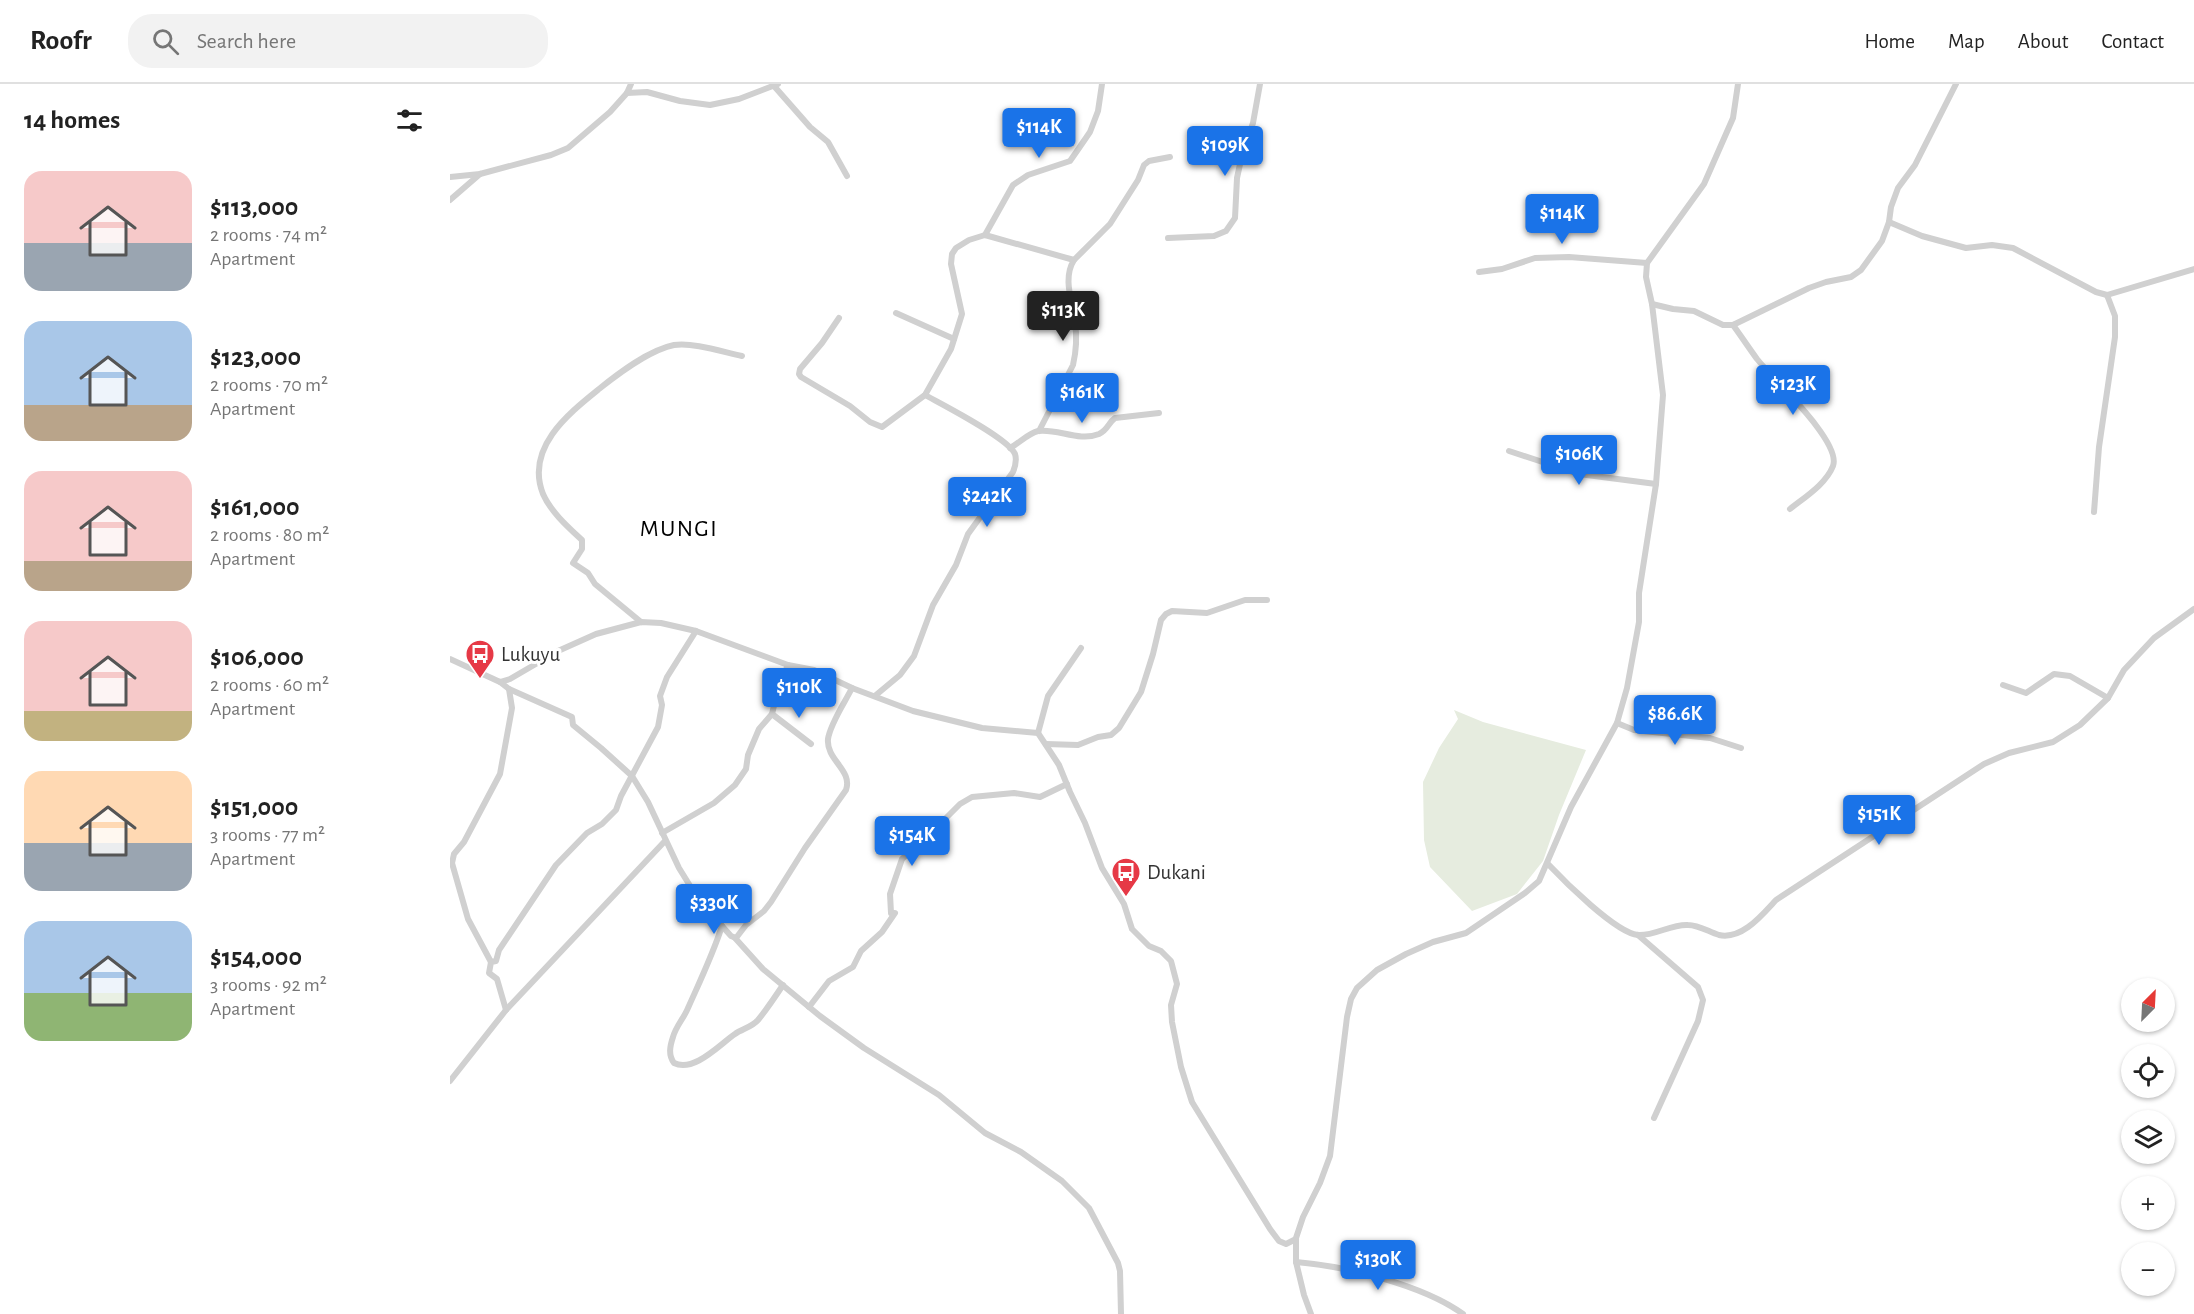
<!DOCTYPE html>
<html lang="en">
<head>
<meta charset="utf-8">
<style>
  :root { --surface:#fff; --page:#f2f2f2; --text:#222; --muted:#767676; --line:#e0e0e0; --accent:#1a73e8 }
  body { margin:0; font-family:"Alegreya Sans",sans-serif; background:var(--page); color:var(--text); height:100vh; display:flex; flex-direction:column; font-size:22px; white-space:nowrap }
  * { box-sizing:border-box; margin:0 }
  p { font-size:20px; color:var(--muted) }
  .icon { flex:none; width:33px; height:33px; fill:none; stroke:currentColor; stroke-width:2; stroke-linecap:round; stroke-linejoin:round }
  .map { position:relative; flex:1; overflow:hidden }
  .side { display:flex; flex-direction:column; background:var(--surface); width:450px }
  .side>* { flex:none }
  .needle { width:39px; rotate:24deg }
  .controls { position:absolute; left:1671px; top:894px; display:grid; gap:12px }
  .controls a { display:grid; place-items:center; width:54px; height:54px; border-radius:50%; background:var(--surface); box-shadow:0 2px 4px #0004; font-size:30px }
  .price { position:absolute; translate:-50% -51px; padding:0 14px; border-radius:6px; background:var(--accent); color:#fff; font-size:20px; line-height:39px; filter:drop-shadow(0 2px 3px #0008) }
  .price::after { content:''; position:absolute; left:50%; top:36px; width:18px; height:14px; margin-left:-9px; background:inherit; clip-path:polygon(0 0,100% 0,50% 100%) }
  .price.current { background:#222; color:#fff }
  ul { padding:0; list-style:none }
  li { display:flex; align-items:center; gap:18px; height:150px; padding:0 24px }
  li span { display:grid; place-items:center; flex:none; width:168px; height:120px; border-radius:18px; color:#555 }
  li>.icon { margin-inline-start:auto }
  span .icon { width:72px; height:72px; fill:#fffc; stroke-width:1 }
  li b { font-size:26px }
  h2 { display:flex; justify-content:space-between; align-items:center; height:72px; padding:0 24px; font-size:26px }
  header { display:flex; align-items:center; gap:36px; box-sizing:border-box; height:84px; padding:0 30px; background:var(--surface); border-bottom:2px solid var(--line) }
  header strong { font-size:28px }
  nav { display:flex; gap:33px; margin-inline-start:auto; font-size:21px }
  .search { width:420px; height:54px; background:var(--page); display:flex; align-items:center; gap:15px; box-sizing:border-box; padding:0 21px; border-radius:24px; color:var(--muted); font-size:22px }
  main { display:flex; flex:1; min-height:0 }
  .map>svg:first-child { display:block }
  .green { fill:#e6ecdf }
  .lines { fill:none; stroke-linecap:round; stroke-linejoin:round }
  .street { stroke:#d0d0d0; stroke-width:6 }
  .labels { text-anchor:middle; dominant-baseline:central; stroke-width:6; stroke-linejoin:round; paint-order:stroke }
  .poi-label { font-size:21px; fill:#333; stroke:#fff; text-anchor:start }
  .quarter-label { font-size:24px; letter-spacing:1.5px; fill:#000; stroke:#fff }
</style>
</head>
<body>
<header>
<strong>Roofr</strong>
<div class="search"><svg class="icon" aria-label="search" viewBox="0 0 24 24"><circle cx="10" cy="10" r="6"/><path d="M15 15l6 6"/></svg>Search here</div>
<nav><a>Home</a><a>Map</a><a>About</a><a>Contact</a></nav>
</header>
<main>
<section class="side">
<h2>14 homes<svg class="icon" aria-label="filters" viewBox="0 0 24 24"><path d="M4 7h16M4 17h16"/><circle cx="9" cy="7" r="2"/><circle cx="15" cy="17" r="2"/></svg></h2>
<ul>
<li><span style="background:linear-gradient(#f6c9c9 60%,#9aa5b1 0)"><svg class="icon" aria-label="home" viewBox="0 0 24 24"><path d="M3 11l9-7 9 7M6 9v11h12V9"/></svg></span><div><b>$113,000</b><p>2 rooms · 74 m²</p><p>Apartment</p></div></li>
<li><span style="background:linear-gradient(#a9c7e8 70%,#b9a48a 0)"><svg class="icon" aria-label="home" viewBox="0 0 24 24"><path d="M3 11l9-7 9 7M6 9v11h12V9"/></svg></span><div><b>$123,000</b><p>2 rooms · 70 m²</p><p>Apartment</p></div></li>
<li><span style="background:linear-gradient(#f6c9c9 75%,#b9a48a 0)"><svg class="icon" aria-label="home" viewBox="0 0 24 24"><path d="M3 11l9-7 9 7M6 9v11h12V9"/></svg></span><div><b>$161,000</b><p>2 rooms · 80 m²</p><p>Apartment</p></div></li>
<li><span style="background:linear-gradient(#f6c9c9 75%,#c2b280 0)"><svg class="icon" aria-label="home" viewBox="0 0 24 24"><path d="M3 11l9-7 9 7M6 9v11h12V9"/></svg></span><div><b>$106,000</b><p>2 rooms · 60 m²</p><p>Apartment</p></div></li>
<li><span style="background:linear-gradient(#ffd9b3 60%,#9aa5b1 0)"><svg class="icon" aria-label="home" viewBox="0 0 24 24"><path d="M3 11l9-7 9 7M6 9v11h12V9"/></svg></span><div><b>$151,000</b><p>3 rooms · 77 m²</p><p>Apartment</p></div></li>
<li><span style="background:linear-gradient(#a9c7e8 60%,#8fb573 0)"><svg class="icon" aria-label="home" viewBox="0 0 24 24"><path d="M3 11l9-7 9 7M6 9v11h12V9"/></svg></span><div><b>$154,000</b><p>3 rooms · 92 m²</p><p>Apartment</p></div></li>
</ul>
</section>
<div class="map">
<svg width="1744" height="1230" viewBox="0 0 1744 1230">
  <rect width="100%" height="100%" fill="#fff"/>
  <!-- green -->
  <polygon class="green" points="1004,626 1033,638 1136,666 1109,731 1093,777 1067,810 1022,827 980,783 974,756 973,698 989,664 1008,635"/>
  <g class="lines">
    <!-- street -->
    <g class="street">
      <polyline points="324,2 360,43 378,58 397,92"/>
      <polyline points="177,9 197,8 230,17 260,21 289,15 328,0"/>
      <polyline points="0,93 30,90 101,71 118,64 160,28 177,9 181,0"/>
      <polyline points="0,116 30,90"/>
      <polyline points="1439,138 1472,152 1516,164 1542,161 1563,164 1646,208 1657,211 1744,185"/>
      <polyline points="535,151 563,101 578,91 620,77 627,67 640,48 648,27 652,0"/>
      <polyline points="718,154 764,152 776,147 785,134 787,94 792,71 803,39 810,0"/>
      <polyline points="1029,188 1052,185 1085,174 1119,173 1197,179"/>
      <polyline points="1202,220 1223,225 1244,227 1273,241 1283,241 1359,204 1376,198 1401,193 1411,186 1432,157 1439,138 1441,123 1448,104 1465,81 1506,0"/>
      <polyline points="446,229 504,255"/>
      <polyline points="389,234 372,259 350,285 349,290 351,293 400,322 420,338 432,343 475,311 501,265 512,230 501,180 502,170 506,164 519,156 535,151 624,176 660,140 688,96 694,81 699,77 720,73"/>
      <path d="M1283,241C1291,252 1299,264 1307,275C1323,295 1392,358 1383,382C1376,400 1355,413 1340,425"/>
      <path d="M589,347L623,281C626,268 627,252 625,239C623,218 612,195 624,176"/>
      <path d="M560,364C569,359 579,349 588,347C607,344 629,358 649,350C658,346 658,339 665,334L709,329"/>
      <polyline points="1059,367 1129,390 1206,400"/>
      <polyline points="1644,428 1649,363 1665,253 1665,232 1657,211"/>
      <path d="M191,538L145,500L138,489L123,479L132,465V456C118,443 101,428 93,410C75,364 118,330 149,305C169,289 199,266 224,261C243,258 273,268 292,272"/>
      <polyline points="0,575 50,598 60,595 108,567 146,550 191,538 211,539 246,547 338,581 364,586 402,604 463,627 532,644 588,649 609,681 620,708 635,739 652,784 674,820 682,845 699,862 711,867 721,877 727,900 721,921 722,938 731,983 742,1018 820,1145 829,1157 836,1160 846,1155"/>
      <path d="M50,598L59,605L122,633L123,641L151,664L182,692L198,718L229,784L242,805L272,842L281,852L286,854L296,841L314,827L321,818L355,764L396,706C403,686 376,676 378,655C380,640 395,618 402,604"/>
      <polyline points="1553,601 1576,609 1604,590 1620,592 1658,614"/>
      <path d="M426,611L450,591L464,572L483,521L506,481L518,450L563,388C565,383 567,376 565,370C558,354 493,321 475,311"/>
      <polyline points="322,630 361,660"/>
      <polyline points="1167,639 1184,646 1260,654 1291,664"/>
      <polyline points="588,649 598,612 631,564"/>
      <polyline points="596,660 628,661 648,653 661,651 669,644 691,608 703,570 711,536 716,530 722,527 757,529 795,516 817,516"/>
      <polyline points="212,749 264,719 285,701 296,685 298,671 309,645 322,630 328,605 338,581"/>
      <path d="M1098,780C1114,797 1166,849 1188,851C1205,852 1221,840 1238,841C1249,841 1259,848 1269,851C1292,856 1312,831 1326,816L1534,680L1559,669L1603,658L1630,641L1658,614L1674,586L1704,554L1744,525"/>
      <path d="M272,842C263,870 250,897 238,924C234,934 226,942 223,953C220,962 218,971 224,979C244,989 270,960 285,950C292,945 302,943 308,936C317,925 325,913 333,901"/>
      <polyline points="1188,851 1248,903 1253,916 1248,937 1204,1034"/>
      <polyline points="285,854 313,885 370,932 414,964 489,1011 535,1049 571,1068 612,1097 639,1124 668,1179 670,1187 671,1230"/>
      <polyline points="41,878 18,835 2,779 4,770 14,758 50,690 62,624 59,605"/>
      <polyline points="359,923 379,897 403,883 411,867 432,848 445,829 441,829 440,810 452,775 478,752 510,720 522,713 564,709 590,713 617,700"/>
      <polyline points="56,926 47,895 39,889 41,878 46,877 49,866 106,781 137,749 152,740 166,726 171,712 208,643 212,621 210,612 217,593 246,547"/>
      <polyline points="0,997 56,926 215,757"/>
      <path d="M846,1178C895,1182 973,1201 1013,1230"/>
      <polyline points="861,1230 854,1211 846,1178 846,1154 853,1133 870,1099 880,1072 897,933 901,915 907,904 927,886 956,870 983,858 1016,849 1075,809 1089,797 1121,723 1167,639 1177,604 1189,538 1189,509 1206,400 1213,311 1202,220 1196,193 1197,179 1254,100 1283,34 1288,0"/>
    </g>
  </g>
  <!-- icons -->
  <defs>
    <g id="bus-pin" transform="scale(1.5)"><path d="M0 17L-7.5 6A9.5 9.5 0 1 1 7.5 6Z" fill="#e63946" stroke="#fff"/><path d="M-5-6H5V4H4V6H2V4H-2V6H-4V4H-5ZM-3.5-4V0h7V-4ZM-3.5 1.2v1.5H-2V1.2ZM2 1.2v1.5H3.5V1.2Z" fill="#fff"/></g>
  </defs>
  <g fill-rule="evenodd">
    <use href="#bus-pin" x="30" y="570"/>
    <use href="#bus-pin" x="676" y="788"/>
  </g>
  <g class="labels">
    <!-- poi labels -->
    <g class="poi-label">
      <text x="51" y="570">Lukuyu</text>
      <text x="697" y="788">Dukani</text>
    </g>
    <!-- quarter labels -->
    <g class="quarter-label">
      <text x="229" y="445">MUNGI</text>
    </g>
  </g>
</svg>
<div class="controls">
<a><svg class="needle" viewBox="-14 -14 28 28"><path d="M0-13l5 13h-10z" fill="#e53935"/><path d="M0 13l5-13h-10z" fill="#767676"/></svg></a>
<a><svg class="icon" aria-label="locate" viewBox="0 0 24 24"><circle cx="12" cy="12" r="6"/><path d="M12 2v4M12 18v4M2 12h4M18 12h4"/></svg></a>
<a><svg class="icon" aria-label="layers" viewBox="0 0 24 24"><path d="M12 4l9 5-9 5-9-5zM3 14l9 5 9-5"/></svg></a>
<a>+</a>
<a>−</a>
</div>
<b class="price" style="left:589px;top:75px">$114K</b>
<b class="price" style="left:775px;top:93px">$109K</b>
<b class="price" style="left:1112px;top:161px">$114K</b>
<b class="price current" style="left:613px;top:258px">$113K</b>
<b class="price" style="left:1343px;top:332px">$123K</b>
<b class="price" style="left:632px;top:340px">$161K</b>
<b class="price" style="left:1129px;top:402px">$106K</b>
<b class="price" style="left:537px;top:444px">$242K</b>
<b class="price" style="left:349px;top:635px">$110K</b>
<b class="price" style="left:1225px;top:662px">$86.6K</b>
<b class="price" style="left:1429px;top:762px">$151K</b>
<b class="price" style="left:462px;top:783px">$154K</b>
<b class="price" style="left:264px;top:851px">$330K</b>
<b class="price" style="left:928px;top:1207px">$130K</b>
</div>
</main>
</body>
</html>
